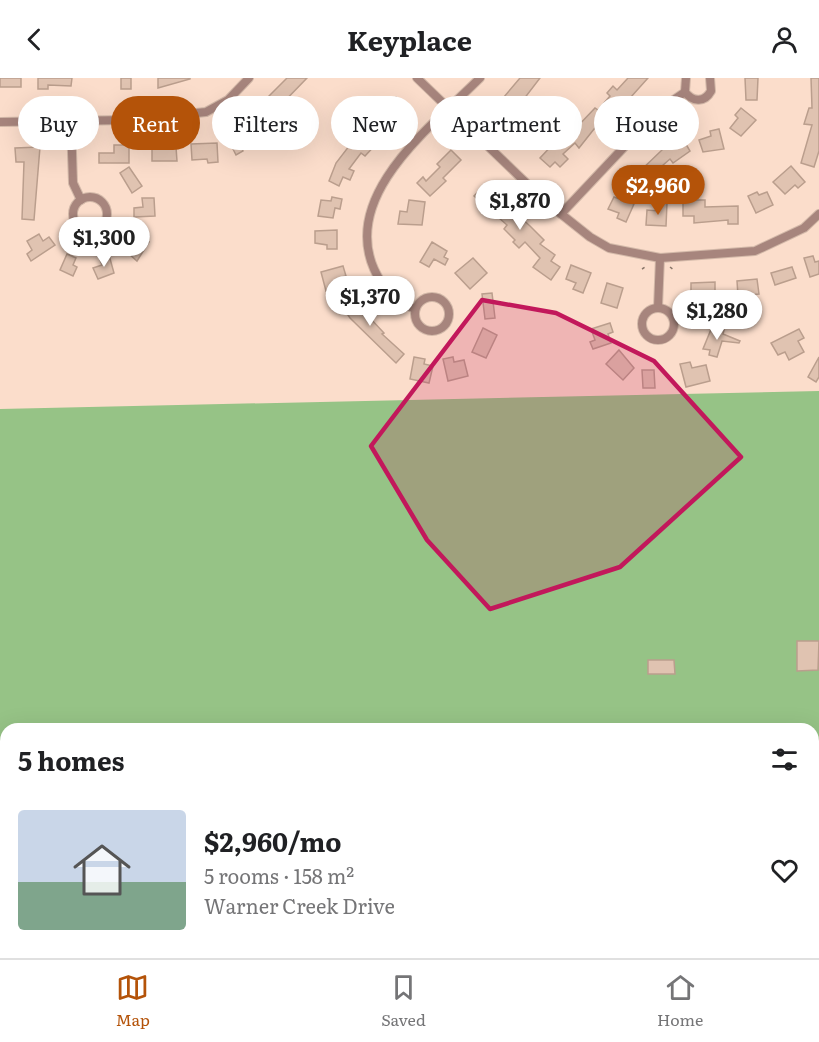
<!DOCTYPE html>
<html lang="en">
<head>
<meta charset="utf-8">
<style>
  :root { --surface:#fff; --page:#f2f2f2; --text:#202124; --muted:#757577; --line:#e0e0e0; --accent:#b45309 }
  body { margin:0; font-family:Literata,serif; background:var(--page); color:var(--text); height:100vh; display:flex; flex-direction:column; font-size:22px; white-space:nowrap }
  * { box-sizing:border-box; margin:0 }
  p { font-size:20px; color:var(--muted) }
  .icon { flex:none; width:33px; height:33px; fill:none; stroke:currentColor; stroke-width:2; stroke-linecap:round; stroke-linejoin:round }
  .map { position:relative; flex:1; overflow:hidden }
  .details { position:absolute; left:0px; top:645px; width:819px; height:236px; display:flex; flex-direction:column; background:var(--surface); border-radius:18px 18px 0 0; box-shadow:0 6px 24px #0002 }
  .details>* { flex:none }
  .top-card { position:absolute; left:18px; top:18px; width:783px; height:54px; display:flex; gap:12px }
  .price { position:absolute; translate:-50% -51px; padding:0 14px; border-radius:21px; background:#fff; color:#222; font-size:20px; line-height:39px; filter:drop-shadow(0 2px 3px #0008) }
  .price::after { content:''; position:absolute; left:50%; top:36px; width:18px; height:14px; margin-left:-9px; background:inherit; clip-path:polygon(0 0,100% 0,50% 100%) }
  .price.selected { background:var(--accent); color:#fff }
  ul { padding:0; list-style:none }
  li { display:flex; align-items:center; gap:18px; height:150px; padding:0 18px }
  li+li { border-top:2px solid var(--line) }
  li span { display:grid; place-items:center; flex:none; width:168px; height:120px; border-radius:6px; color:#555 }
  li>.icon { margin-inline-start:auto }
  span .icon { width:72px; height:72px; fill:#fffc; stroke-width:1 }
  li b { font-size:26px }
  h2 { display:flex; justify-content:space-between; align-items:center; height:72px; padding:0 18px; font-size:26px }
  .chip { padding:0 21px; border-radius:27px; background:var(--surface); box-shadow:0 6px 24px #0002; font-size:21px; line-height:54px }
  .chip.selected { background:var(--accent); color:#fff }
  header { display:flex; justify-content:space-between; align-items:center; height:78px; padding:0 18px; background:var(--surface); font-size:27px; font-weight:700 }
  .tab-bar { display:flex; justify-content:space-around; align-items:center; height:84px; border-top:2px solid var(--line); background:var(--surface); font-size:16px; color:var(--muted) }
  .tab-bar a { display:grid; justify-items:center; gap:3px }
  .tab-bar .selected { color:var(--accent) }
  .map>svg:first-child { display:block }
  .forest { fill:#96c386; fill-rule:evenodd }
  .building { fill:#e0c3b1; stroke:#ba9e8d; stroke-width:1.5 }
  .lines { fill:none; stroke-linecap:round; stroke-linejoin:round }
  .minor-casing { stroke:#d3b9a9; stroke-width:10 }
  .path { stroke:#887568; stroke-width:1.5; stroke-dasharray:3 3; stroke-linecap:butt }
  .minor { stroke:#a7857d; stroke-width:8 }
  .marked { fill:#c2185b; fill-opacity:0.2; stroke:#c2185b; stroke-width:4.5; stroke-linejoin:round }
</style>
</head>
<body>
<header><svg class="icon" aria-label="back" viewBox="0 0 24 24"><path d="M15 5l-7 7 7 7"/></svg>Keyplace<svg class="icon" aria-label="person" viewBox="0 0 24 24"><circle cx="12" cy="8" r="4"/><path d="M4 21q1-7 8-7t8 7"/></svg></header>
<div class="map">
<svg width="819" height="880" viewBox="0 0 819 880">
  <rect width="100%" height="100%" fill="#fbddcb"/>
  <!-- forest -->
  <path class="forest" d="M819,313V880H0V331ZM6,651H813V874H6Z"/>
  <!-- building -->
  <g class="building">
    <rect x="0" y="0" width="21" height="9"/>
    <polygon points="38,0 72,0 71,8 48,7 48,11 38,11"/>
    <rect x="121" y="0" width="10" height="11"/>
    <polygon points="158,0 190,0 190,1 158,10"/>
    <polygon points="287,0 307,0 276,32 279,35 272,42 267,36 249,54 252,60 240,66 243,73 236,77 224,53 231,49 233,52 253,42 249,38"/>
    <polygon points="520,0 540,0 504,47 488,30 495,23 498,26"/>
    <polygon points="628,0 648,0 622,29 617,24 604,38 609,42 602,49 598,46 579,70 575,65 563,76 568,81 560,89 555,84 550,89 540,80 572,46 576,50 595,30 598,32 610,18 607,15 613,8 617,12"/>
    <polygon points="745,0 758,0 757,22 746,22"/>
    <polygon points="811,0 819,0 819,73 814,89 801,85 812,47 804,46 809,30 812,30"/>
    <polygon points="396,19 409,31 365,78 361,75 349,91 354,93 350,102 343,99 339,108 329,103 336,85 356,59 360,62"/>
    <polygon points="741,30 756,42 741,58 730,50 738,40 735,37"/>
    <polygon points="719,51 724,71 703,74 699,62 711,58 710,53"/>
    <polygon points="683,61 690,73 673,85 670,81 648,100 648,94 645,101 639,94 663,71"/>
    <polygon points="217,65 218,84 208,85 207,81 192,82 191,66"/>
    <polygon points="114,67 129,67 129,85 99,85 99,75 114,75"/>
    <polygon points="152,67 176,69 177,83 152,83"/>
    <polygon points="40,69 34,142 22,141 24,84 16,84 15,70"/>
    <polygon points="451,72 461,82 443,100 446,103 430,118 417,105 423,99 426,103 440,89 437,86"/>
    <polygon points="791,88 805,104 798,110 795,107 785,116 773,104"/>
    <polygon points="129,89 142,108 132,115 120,95"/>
    <polygon points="485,107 530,148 544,162 540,166 555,177 551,183 560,189 551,202 533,189 540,180 525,164 519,170 513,164 515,162 504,151 507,147 474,118"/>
    <polygon points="757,114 759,117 767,114 773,127 756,135 748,118"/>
    <polygon points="332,119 342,121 340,131 335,130 333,140 318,138 321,122 331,123"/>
    <polygon points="614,119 634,126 626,144 617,140 619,135 608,131"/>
    <polygon points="142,120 154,120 155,138 134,139 134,130 143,129"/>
    <polygon points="409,122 425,124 422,147 398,146 400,133 407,134"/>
    <polygon points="683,122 705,122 705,129 738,128 738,146 728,146 728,142 694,145 694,138 683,138"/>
    <polygon points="659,124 667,125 666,148 646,147 647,132 659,133"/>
    <polygon points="337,152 337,171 327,171 327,167 315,165 315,153"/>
    <polygon points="39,156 43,163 49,159 55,167 31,183 27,176 32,172 27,163"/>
    <polygon points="129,157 136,161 139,157 149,164 137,183 129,176 133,171 124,164"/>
    <polygon points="432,164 447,173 444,179 448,181 445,187 434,181 429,189 420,184"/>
    <polygon points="67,176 76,180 73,187 77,189 73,198 60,192"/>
    <polygon points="109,177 114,195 98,201 93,190 102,187 99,179"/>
    <polygon points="813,178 815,184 819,183 819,196 810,199 804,180"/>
    <polygon points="473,180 487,195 470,211 455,195"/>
    <polygon points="571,187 591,195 583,215 573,211 576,205 566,201"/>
    <polygon points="343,188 346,198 342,199 344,209 326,213 321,194"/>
    <polygon points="792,189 796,200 775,207 771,195"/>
    <polygon points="757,201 759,216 738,218 737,203"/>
    <polygon points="715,204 715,225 699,226 699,216 691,216 691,205"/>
    <polygon points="607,205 623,210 617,230 601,225"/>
    <polygon points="353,215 368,242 370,240 384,255 382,256 404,276 396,285 350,240 339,224"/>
    <polygon points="492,215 495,240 485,241 482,216"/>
    <polygon points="610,245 613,254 608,256 611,265 593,271 590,264 595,262 591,251"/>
    <polygon points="712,249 724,252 723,256 740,263 739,265 722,263 717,279 709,277 710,272 703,271"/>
    <polygon points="483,250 497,257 486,280 472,274"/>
    <polygon points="799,251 804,260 798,263 804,274 789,282 785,274 778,277 771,265"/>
    <polygon points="619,272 634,290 623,302 606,286"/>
    <polygon points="414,279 425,281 424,286 433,288 429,305 410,301"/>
    <polygon points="453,279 454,284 464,282 468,298 448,303 443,281"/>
    <polygon points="819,279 819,299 816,304 808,299"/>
    <polygon points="690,284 692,290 706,287 710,303 686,309 680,286"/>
    <polygon points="642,292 654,292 655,310 643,310"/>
    <polygon points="797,563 819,563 818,592 797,593"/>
    <polygon points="648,582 674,582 675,596 648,596"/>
  </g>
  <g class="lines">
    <!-- minor casing -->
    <g class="minor-casing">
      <g id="minor">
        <polyline points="417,0 546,124 590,159 609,170 660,180 755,173 804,150 819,136"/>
        <path d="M686,0L685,14C693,25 705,24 711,13L710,0"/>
        <polyline points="0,44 128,42 206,34 228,22 249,0"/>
        <polyline points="71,44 73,105 81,122"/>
        <circle cx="90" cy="136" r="17"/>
        <polyline points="561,136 659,32 685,14"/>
        <circle cx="432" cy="236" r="17"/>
        <polyline points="658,229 660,180"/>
        <circle cx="658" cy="246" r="16"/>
        <path d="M415,231C395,223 383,211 374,191C341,116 433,47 480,0"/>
      </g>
    </g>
    <!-- path -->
    <g class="path">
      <polyline points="466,32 471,31"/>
      <polyline points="558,114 558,120"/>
      <polyline points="670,189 674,192"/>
      <polyline points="642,191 647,188"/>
    </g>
    <!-- minor -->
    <use href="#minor" class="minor"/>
  </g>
  <!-- marked area -->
  <path class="marked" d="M482,222L556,235L654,283L741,379L620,489L490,531L427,462L371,368Z"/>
</svg>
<b class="price selected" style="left:658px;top:138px">$2,960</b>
<b class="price" style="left:520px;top:153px">$1,870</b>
<b class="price" style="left:104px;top:190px">$1,300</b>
<b class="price" style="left:370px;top:249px">$1,370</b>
<b class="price" style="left:717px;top:263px">$1,280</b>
<div class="top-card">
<a class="chip">Buy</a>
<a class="chip selected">Rent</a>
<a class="chip">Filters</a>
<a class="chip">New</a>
<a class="chip">Apartment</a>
<a class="chip">House</a>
</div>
<section class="details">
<h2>5 homes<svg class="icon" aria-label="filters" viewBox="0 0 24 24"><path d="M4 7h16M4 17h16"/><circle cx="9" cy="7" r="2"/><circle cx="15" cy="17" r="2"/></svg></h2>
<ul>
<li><span style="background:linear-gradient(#c9d6e8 60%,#7fa58c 0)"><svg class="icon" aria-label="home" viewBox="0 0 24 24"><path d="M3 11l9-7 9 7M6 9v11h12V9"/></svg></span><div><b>$2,960/mo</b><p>5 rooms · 158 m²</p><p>Warner Creek Drive</p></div><svg class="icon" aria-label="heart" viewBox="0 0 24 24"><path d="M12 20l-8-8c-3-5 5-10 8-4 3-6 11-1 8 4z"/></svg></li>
</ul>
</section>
</div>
<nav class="tab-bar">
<a class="selected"><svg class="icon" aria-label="map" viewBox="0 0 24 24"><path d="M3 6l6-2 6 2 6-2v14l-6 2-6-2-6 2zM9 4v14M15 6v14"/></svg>Map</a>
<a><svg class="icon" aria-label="saved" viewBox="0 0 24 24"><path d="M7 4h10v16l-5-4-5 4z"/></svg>Saved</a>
<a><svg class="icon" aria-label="home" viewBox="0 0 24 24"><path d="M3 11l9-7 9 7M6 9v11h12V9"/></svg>Home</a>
</nav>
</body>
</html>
